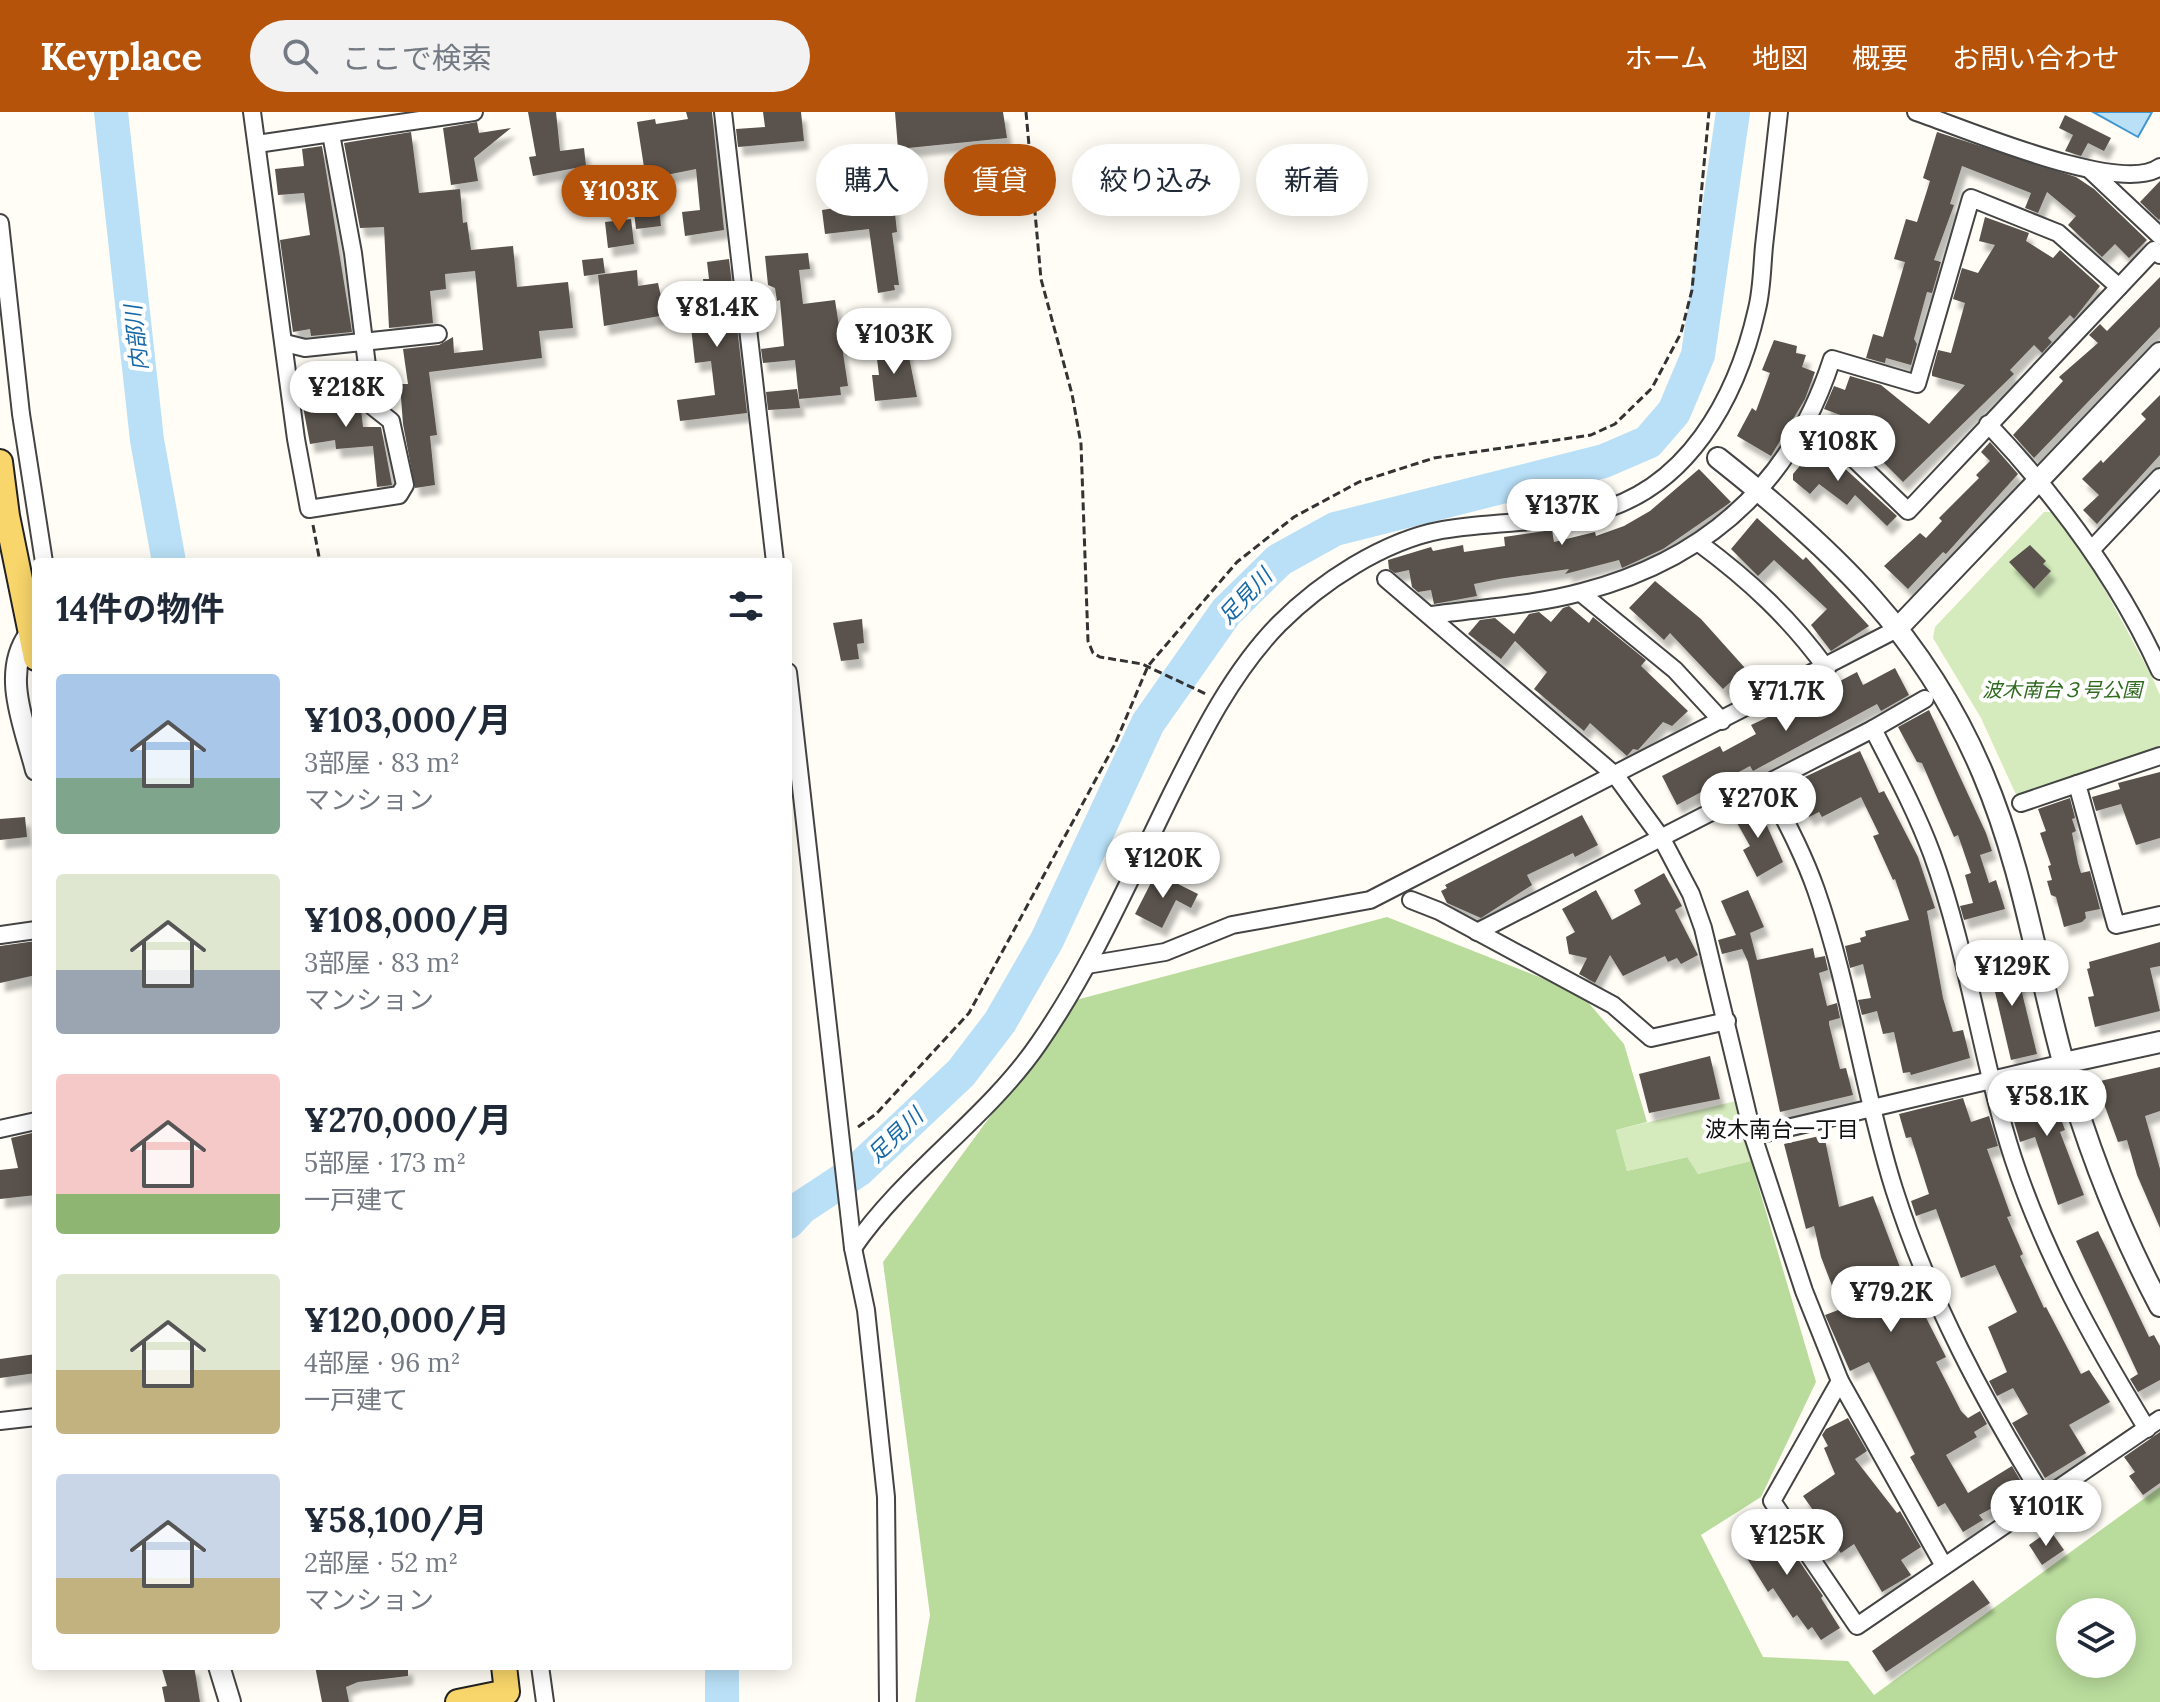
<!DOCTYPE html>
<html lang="ja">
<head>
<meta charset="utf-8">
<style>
  :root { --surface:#fff; --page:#f2f2f3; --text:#1f2937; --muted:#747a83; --accent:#b45309 }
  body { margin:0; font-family:Lora,"Noto Sans JP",serif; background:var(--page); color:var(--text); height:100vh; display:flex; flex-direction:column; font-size:30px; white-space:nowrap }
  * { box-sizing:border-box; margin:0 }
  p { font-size:26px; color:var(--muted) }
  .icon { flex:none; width:44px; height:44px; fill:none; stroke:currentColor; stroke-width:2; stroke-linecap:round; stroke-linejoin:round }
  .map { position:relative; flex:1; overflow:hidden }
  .details { position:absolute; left:32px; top:446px; width:760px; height:1112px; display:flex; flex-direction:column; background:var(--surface); border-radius:8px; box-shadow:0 4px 20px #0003 }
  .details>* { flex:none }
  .banner { position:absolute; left:816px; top:32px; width:760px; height:72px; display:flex; gap:16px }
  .tools { position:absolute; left:2056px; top:1486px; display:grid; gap:16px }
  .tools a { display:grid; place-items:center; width:80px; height:80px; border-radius:50%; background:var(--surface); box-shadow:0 4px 20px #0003; font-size:40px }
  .price { position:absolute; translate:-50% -68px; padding:0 18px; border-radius:28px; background:#fff; color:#222; font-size:26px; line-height:52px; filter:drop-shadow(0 2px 4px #0008) }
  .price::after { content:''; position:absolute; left:50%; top:48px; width:24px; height:18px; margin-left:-12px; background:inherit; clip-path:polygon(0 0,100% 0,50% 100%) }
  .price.current { background:var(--accent); color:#fff }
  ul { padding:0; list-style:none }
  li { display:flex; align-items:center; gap:24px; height:200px; padding:0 24px }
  li span { display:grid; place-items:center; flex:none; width:224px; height:160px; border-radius:8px; color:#555 }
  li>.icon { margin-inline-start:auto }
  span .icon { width:96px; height:96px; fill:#fffc; stroke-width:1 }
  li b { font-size:34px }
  h2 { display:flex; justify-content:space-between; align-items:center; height:96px; padding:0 24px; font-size:34px }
  .tag { padding:0 28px; border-radius:36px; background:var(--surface); box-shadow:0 4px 20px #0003; font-size:28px; line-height:72px }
  .tag.current { background:var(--accent); color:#fff }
  header { display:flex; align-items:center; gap:48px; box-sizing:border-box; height:112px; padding:0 40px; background:var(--accent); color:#fff }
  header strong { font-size:38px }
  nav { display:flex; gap:44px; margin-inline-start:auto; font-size:28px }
  .search { width:560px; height:72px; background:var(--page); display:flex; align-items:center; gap:20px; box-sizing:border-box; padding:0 28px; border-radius:44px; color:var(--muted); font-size:30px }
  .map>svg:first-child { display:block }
  .green { fill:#d5ebbd }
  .forest { fill:#b9dc9c; fill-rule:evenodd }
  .water { fill:#b9e0f7; stroke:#3f96cf; stroke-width:2 }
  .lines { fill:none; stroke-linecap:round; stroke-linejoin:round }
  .river { stroke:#b9e0f7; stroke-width:34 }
  .building { fill:#5a524d; filter:url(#shadow) }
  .minor-casing { stroke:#444; stroke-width:20 }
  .tertiary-casing { stroke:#444; stroke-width:24 }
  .primary-casing { stroke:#222; stroke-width:28 }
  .path { stroke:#333; stroke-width:3; stroke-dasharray:8 4; stroke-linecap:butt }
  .minor { stroke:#fff; stroke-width:16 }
  .tertiary { stroke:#fff; stroke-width:20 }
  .primary { stroke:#f9d66b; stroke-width:24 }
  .labels { text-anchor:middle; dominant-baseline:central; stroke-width:8; stroke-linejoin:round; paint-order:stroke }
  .park-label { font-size:20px; font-style:italic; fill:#2f6b1f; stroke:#fff }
  .water-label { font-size:22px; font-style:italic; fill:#1768a6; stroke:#fff }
  .neighbourhood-label { font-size:22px; fill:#111; stroke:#fff }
</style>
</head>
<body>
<header>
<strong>Keyplace</strong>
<div class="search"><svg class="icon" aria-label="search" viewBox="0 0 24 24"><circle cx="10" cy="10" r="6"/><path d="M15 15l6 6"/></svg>ここで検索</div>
<nav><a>ホーム</a><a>地図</a><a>概要</a><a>お問い合わせ</a></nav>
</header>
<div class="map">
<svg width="2160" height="1590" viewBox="0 0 2160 1590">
  <defs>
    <filter id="shadow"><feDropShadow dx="5" dy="9" stdDeviation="2" flood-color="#0004"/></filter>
  </defs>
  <rect width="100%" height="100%" fill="#fffdf5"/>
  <!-- green -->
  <g class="green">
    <polygon points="2044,400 2053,400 2091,452 2150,561 2160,583 2160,636 2018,687 1981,606 1933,526 1935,515"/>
    <polygon points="1736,989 1751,1049 1698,1062 1686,1045 1627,1059 1616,1018"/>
  </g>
  <!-- forest -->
  <path class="forest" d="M1387,805L1580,881L1624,932L1647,1010L1616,1018L1627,1059L1687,1045L1698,1062L1751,1049L1816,1270L1761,1385L1701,1423L1763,1545L1848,1549L1874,1583L2160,1375V1590H915L930,1503L883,1150L1076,888ZM2070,1500H2122V1552H2070Z"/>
  <!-- water -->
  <polygon class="water" points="2093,0 2152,0 2138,25"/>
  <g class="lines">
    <!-- river -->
    <g class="river">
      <polyline points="111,0 147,328 169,450"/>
      <polyline points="788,1110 802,1095 858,1058 961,961 1000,910 1047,828 1148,611 1226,500 1279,448 1335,417 1604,349 1648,330 1674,300 1698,243 1733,0"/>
      <polyline points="722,1554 722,1590"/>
    </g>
  </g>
  <!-- building -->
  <g class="building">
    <polygon points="528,0 556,0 560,39 584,36 586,54 533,64 529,45 536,44"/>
    <polygon points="686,0 712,0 724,118 685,124 682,100 700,98 696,57 656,65 661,114 636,117 629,56 644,55 637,10 655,7 656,12 688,7"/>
    <polygon points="763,0 801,0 804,29 738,35 736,17 765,15"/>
    <polygon points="895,0 1003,0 1007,26 898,37"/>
    <polygon points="2065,3 2111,26 2104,39 2088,31 2081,44 2065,39 2073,23 2059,16"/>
    <polygon points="477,10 479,21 511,16 474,46 478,69 451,73 443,16"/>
    <polygon points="411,20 419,81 460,77 463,111 467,110 471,138 513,134 517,175 568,170 573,216 539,219 542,246 429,260 437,323 430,324 435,373 415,376 403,312 400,272 408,272 403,237 439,233 453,225 454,241 483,238 475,159 445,162 446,177 430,179 433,211 389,216 384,115 360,116 344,31"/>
    <polygon points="1937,20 2076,65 2094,77 2147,128 2129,146 2115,132 2102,145 2068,113 2076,104 2047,80 2038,101 2025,96 2031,81 1962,54 1950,92 1954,93 1934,148 1941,150 1932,181 1927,180 1914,227 1917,232 1911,253 1886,246 1885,251 1866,246 1873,222 1883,225 1905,150 1894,147 1906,107 1917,110 1930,69 1923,66"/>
    <polygon points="322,34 352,220 311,224 310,217 293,220 280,128 310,123 304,81 278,83 275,57 304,54 302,37"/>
    <polygon points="2160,69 2160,107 2159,108 2140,90"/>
    <polygon points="892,74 897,120 892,121 899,173 894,173 895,178 878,181 869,117 825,122 822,98 835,96 834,86"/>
    <polygon points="1985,105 2029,121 2026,129 2053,146 2060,138 2100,174 2074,207 2070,203 2048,226 2052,230 2042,241 2034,233 2010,258 2014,262 1903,370 1853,320 1862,311 1824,297 1834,274 1845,278 1850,264 1881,273 1929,312 1965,273 1932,264 1932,260 1938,238 1951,241 1965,191 1953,187 1962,156 1978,161 1995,133 1979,129"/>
    <polygon points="631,107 634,132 608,136 605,110"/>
    <polygon points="808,141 810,157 799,158 803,192 835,188 848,274 840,275 841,283 799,287 795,248 763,251 761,237 784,234 780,188 777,189 775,176 768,173 765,144"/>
    <polygon points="603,146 605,161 584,164 582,148"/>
    <polygon points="729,147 747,301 680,309 677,288 715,283 711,249 695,251 690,206 698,206 696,191 706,189 703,167 709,167 707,150"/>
    <polygon points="637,158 638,174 658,171 665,203 604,214 598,163"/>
    <polygon points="2160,165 2160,215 2034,346 2013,323 2063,269 2059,265 2098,231 2089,223 2100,212 2107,219"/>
    <polygon points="1774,228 1797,234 1796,241 1806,243 1802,255 1815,260 1805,287 1771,344 1737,324 1752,296 1756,299 1770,261 1762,258"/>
    <polygon points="907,235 917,285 875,289 872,263 879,263 876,239"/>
    <polygon points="797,277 800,296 768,298 766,280"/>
    <polygon points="359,279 363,315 381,315 392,373 377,375 373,334 336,337 335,328 310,332 302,289"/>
    <polygon points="2160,283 2160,343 2097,412 2083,398 2099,383 2082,367 2101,348 2103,351 2146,307 2141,302"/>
    <polygon points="1990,330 2018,362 1946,442 1943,440 1908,477 1884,454 1920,421 1926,426 1942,409 1939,406 1979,366 1976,363 1990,349 1981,340"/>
    <polygon points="1818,332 1897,404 1887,414 1855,383 1847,393 1819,372 1810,382 1793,368 1793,362"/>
    <polygon points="1699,357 1731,390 1663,437 1622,456 1619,448 1565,462 1569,457 1499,467 1474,472 1477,484 1434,492 1431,478 1418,480 1412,475 1409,458 1395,461 1389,457 1388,448 1431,435 1433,439 1463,433 1464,440 1505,434 1504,425 1552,418 1554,430 1595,420 1596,424 1624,414 1650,399"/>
    <polygon points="1757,406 1803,448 1806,445 1869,514 1831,539 1811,513 1827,497 1774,448 1758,464 1731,437"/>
    <polygon points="2030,433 2046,449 2043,452 2051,459 2034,477 2009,450"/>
    <polygon points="1655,469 1701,507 1745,556 1723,577 1670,521 1664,528 1629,496"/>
    <polygon points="1569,494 1589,511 1593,505 1646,548 1641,554 1688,599 1672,614 1663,610 1638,638 1633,637 1627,644 1590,611 1584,619 1534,577 1547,560 1515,529 1501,547 1468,522 1480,508 1495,506 1514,522 1529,502 1539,500 1551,510 1563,496"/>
    <polygon points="862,507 864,531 857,532 859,547 841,549 833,511"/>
    <polygon points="1895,556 1909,583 1881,599 1877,592 1753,659 1750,654 1677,693 1662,664 1720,634 1723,640 1756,622 1751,613 1785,597 1787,601 1842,573 1840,569 1857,560 1863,573"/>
    <polygon points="1929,598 1986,721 1992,739 1980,743 1989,771 1996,768 2005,797 1964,808 1960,794 1973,791 1965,763 1971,761 1958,723 1954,725 1922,651 1917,650 1898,615"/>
    <polygon points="1860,639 1879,681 1884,679 1918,745 1935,796 1927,799 1943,886 1953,920 1963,918 1970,946 1911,963 1910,960 1903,961 1894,920 1883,922 1877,899 1862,903 1858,888 1871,886 1863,852 1850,856 1845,834 1861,830 1860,826 1866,824 1865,819 1909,808 1895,767 1893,768 1873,724 1879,722 1861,685 1822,705 1819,700 1809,705 1792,671"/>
    <polygon points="2160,660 2160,726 2136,733 2121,692 2096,699 2092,685 2120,677 2118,671"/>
    <polygon points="2070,686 2075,706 2072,707 2076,719 2072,721 2078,751 2081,761 2090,759 2100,797 2085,800 2086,806 2082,810 2064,815 2056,785 2051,783 2047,769 2052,768 2048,754 2051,753 2040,721 2046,719 2038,697"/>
    <polygon points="1756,689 1783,750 1757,765 1743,738 1750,734 1732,702"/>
    <polygon points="1582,703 1598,733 1575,745 1573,741 1527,763 1532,773 1481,806 1447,791 1441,779 1447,776 1445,773"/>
    <polygon points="25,705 27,725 0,728 0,707"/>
    <polygon points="1156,761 1198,782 1191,796 1176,788 1162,816 1135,802"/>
    <polygon points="1664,761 1682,794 1675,798 1698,843 1681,852 1677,846 1668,850 1665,844 1623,864 1610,843 1595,871 1579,862 1587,846 1569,842 1566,825 1575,820 1562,797 1596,778 1612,808 1641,792 1634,778"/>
    <polygon points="1748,778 1764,815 1750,821 1757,848 1813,836 1815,846 1825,844 1828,858 1819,861 1827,894 1837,891 1840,906 1829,909 1829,912 1840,957 1846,956 1853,983 1780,1000 1748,850 1742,837 1722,842 1718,828 1736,823 1721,789"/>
    <polygon points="36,829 36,863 0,871 0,834"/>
    <polygon points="2160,830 2160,854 2150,856 2160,899 2095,915 2088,885 2094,884 2087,857 2090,856 2089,850"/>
    <polygon points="2013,844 2037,942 2011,948 1988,850"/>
    <polygon points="1710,944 1720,987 1649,1001 1639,962"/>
    <polygon points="2160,955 2160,999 2145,1004 2160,1057 2160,1116 2137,1063 2127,1028 2118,1030 2096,970"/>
    <polygon points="2047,969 2065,1018 2060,1020 2084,1083 2058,1093 2035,1025 2020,1030 2011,999 2020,996 2014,979"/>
    <polygon points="1963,986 1971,1010 1989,1004 1998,1034 1987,1037 2011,1104 2007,1105 2023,1142 2020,1144 2044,1196 2046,1195 2081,1262 2089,1258 2110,1290 2069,1313 2086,1341 2045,1366 2012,1311 2028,1302 2013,1276 1997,1284 1989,1269 2007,1260 1988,1215 2017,1200 1995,1153 1961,1166 1936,1097 1916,1104 1911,1089 1929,1082 1911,1025 1906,1026 1899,1002"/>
    <polygon points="36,1020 36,1083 0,1087 0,1058 18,1056 11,1026"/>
    <polygon points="1824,1023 1839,1095 1873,1084 1912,1187 1916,1186 1946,1245 1936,1250 1961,1299 1968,1306 1980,1299 1987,1312 1974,1320 1977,1325 1946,1343 1968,1381 2012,1354 2026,1378 1979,1403 1983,1408 1963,1420 1945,1391 1938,1395 1910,1345 1915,1342 1869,1250 1850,1259 1825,1203 1841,1197 1821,1145 1814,1114 1806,1117 1784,1032"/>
    <polygon points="2098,1119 2149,1225 2154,1223 2160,1234 2160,1268 2138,1280 2130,1267 2138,1262 2076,1129"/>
    <polygon points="36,1242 36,1261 0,1266 0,1247"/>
    <polygon points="1848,1306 1867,1339 1855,1347 1897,1401 1900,1399 1921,1435 1901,1448 1911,1463 1882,1480 1854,1432 1841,1441 1836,1435 1822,1443 1798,1408 1813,1398 1803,1384 1835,1362 1824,1336 1828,1334 1822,1323 1826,1317"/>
    <polygon points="2160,1320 2160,1371 2143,1383 2129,1364 2135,1360 2124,1345"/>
    <polygon points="1770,1406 1823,1484 1821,1486 1840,1516 1821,1528 1812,1515 1808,1518 1797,1503 1793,1506 1773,1476 1768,1480 1735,1427"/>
    <polygon points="2050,1418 2064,1438 2042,1453 2029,1433"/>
    <polygon points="1973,1468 1990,1491 1886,1560 1872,1539"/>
    <polygon points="161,1554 194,1554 200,1590 165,1590 162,1575 167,1574"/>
    <polygon points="315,1554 408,1554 408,1564 358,1570 346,1575 349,1590 322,1590"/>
  </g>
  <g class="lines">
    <!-- minor casing -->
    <g class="minor-casing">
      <g id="minor">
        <polyline points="252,0 296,327 309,397 399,383 405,373 391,309 372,294 353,141 331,22"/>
        <polyline points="723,0 775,450"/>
        <path d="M1916,0C1964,16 2121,84 2160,55"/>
        <polyline points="257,32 474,0"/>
        <polyline points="2090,58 2160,124"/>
        <polyline points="0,111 21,302 44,450"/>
        <polyline points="285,231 305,236 438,222"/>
        <polyline points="1807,311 1848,341 1908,399 2154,138 2160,143"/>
        <path d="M1988,312C2058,386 2118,466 2160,559"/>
        <path d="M1699,431C1749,468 1790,506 1827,557"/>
        <polyline points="2092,437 2160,365"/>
        <polyline points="1386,467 1616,664 1662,727 1691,782 1703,816 1753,1024 1804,1179 1840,1269 1944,1454"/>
        <polyline points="1581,481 1675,558 1722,609"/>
        <path d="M1432,503C1481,496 1534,493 1582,480C1708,447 1792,371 1832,247L1917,272L1971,86L2058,121L2119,175"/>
        <polyline points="788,560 853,1136 866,1198 886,1385 888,1590"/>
        <polyline points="1873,617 1925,587"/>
        <polyline points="2160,644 2077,672 2116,813 2160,803"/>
        <path d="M1767,673C1785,708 1803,741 1816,778C1850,875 1863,979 1894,1077C1929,1187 1984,1290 2045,1388"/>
        <polyline points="2021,691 2077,672"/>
        <polyline points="1411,788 1439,799 1613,893 1651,926 1727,909"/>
        <path d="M1477,820L1873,617C1894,658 1916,699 1932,742C1968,841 1981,947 2013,1046C2045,1143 2094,1230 2147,1317"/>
        <polyline points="0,823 36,818"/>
        <polyline points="1087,853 1165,840 1232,813 1370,788 1897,517"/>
        <polyline points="0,1017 36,1009"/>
        <polyline points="1753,1024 2064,951"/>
        <path d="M853,1136C905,1060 987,1007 1039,931C1093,853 1131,764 1173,679C1202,621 1233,559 1279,512C1321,470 1383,429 1442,418C1491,409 1543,412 1591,401C1687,379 1737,286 1757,197C1762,177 1762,155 1764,134C1769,89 1774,45 1779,0"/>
        <polyline points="1840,1269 1772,1389 1857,1514 2160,1307"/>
        <polyline points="0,1309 36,1305"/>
        <polyline points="540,1554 545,1590"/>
      </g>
    </g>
    <!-- tertiary casing -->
    <g class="tertiary-casing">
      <g id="tertiary">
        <path d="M1718,346C1833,437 1925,524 1983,662C2023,756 2037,856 2064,953C2088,1037 2119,1117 2160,1194"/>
        <polyline points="1897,517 2160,241"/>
        <path d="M29,523C1,562 25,615 36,658"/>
        <polyline points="2064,951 2160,930"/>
        <polyline points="219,1554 230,1590"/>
      </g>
    </g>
    <!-- primary casing -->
    <g class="primary-casing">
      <g id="primary">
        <polyline points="0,350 7,404 36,546"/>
        <polyline points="458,1590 507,1580 504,1554"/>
      </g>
    </g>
    <!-- path -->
    <g class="path">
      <polyline points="1026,0 1041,167 1072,282 1081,332 1088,529 1093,541 1100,545 1142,552 1206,582"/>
      <polyline points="313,413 320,450"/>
      <polyline points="858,1015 876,1002 969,901 1115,632 1148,554 1237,450 1294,405 1359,370 1434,346 1591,323 1615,312 1652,276 1681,221 1692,178 1709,0"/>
    </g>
    <!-- minor -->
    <use href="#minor" class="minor"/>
    <!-- tertiary -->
    <use href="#tertiary" class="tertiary"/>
    <!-- primary -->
    <use href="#primary" class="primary"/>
  </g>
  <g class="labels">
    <!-- park labels -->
    <g class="park-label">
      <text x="2062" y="577">波木南台３号公園</text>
    </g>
    <!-- water labels -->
    <g class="water-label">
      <text transform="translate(136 226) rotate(-96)">内部川</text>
      <text transform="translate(1245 484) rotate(-47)">足見川</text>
      <text transform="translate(895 1023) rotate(-44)">足見川</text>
    </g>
    <!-- neighbourhood labels -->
    <g class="neighbourhood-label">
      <text x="1782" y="1017">波木南台一丁目</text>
    </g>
  </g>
</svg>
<div class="tools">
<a><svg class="icon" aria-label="layers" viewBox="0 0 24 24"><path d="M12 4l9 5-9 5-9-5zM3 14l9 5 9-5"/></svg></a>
</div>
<b class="price current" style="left:619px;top:121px">¥103K</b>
<b class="price" style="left:717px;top:237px">¥81.4K</b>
<b class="price" style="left:894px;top:264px">¥103K</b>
<b class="price" style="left:346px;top:317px">¥218K</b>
<b class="price" style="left:1838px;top:371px">¥108K</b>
<b class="price" style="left:1562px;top:435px">¥137K</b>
<b class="price" style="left:1786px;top:621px">¥71.7K</b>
<b class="price" style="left:1758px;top:728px">¥270K</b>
<b class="price" style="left:1163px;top:788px">¥120K</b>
<b class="price" style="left:2012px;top:896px">¥129K</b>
<b class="price" style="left:2047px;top:1026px">¥58.1K</b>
<b class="price" style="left:1891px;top:1222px">¥79.2K</b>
<b class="price" style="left:2046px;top:1436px">¥101K</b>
<b class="price" style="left:1787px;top:1465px">¥125K</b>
<div class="banner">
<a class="tag">購入</a>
<a class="tag current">賃貸</a>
<a class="tag">絞り込み</a>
<a class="tag">新着</a>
</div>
<section class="details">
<h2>14件の物件<svg class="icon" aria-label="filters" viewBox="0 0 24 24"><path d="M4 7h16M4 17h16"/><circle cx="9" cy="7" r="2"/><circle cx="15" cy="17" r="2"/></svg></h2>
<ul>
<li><span style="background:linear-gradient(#a9c7e8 65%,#7fa58c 0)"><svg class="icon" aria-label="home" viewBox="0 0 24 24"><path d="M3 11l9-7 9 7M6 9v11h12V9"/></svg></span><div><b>¥103,000/月</b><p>3部屋 · 83 m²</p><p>マンション</p></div></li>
<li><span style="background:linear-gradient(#dfe7d0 60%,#9aa5b1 0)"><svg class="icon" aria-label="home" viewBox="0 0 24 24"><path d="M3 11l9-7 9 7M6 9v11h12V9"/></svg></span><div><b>¥108,000/月</b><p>3部屋 · 83 m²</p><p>マンション</p></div></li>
<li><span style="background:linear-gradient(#f6c9c9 75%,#8fb573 0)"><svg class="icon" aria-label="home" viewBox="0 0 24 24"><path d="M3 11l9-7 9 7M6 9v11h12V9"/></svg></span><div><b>¥270,000/月</b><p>5部屋 · 173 m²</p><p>一戸建て</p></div></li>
<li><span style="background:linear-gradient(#dfe7d0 60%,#c2b280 0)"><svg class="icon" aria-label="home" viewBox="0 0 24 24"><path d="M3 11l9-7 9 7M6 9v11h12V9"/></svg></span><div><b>¥120,000/月</b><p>4部屋 · 96 m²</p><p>一戸建て</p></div></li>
<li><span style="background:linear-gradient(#c9d6e8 65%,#c2b280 0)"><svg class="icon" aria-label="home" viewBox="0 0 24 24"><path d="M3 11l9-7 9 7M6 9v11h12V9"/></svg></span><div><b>¥58,100/月</b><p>2部屋 · 52 m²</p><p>マンション</p></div></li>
</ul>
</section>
</div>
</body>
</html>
